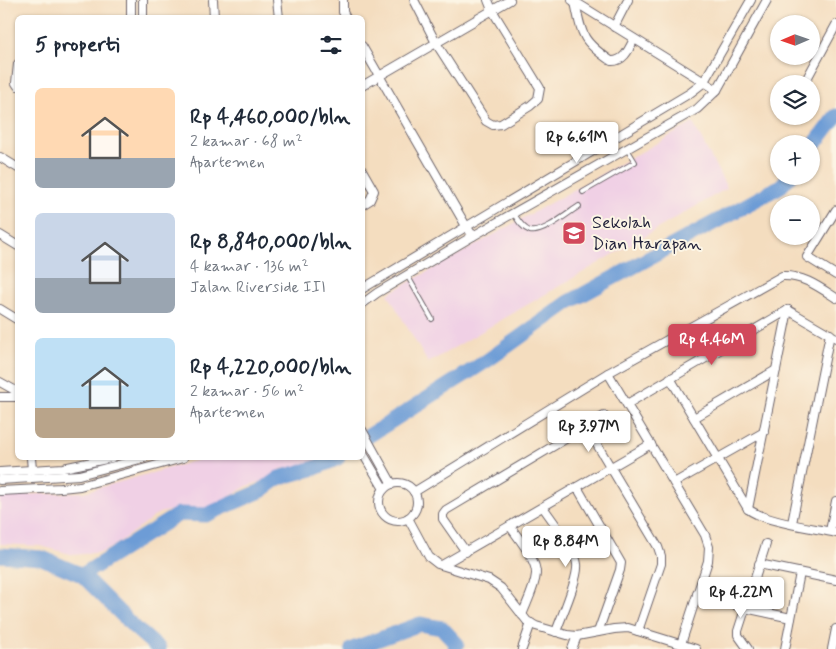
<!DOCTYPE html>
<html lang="id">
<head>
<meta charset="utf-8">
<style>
  :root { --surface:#fff; --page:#f2f2f3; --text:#1f2937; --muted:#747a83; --accent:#d1495b }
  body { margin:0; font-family:Mynerve,sans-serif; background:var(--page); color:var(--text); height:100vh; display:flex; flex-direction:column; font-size:19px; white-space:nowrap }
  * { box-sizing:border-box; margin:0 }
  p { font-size:16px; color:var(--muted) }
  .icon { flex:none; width:28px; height:28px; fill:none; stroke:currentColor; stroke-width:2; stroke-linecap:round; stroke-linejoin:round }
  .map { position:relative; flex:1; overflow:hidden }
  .panel { position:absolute; left:15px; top:15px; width:350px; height:445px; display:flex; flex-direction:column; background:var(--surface); border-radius:8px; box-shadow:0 1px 4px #0004 }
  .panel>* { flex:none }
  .needle { width:32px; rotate:268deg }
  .fabs { position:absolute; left:770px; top:15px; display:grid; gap:10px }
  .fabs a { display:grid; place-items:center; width:50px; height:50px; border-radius:50%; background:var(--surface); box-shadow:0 1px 4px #0004; font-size:25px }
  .price { position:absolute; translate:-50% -42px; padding:0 11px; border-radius:5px; background:#fff; color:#222; font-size:16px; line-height:32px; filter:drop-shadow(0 1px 2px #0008) }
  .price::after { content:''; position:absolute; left:50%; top:30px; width:15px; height:11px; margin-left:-8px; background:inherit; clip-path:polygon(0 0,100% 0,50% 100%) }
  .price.selected { background:var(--accent); color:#fff }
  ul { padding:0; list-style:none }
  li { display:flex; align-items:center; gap:15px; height:125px; padding:0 20px }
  li span { display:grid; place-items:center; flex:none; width:140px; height:100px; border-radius:8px; color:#555 }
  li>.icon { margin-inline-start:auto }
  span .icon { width:60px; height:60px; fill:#fffc; stroke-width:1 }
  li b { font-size:21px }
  h2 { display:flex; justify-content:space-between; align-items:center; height:60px; padding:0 20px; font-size:21px }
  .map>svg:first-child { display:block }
  .built { fill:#f0d0e5 }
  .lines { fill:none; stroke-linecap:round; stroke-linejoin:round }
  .river { stroke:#6d9cd6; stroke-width:15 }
  .service-casing { stroke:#6c6369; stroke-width:6 }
  .minor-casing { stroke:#6c6369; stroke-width:10 }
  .service { stroke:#fff; stroke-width:4 }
  .minor { stroke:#fff; stroke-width:8 }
  .labels { text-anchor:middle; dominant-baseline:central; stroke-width:4; stroke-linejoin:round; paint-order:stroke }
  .poi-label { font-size:18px; fill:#22223b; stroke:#fcf5e5; text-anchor:start }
</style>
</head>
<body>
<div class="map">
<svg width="836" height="649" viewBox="0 0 836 649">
  <rect width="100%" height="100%" fill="#fcf5e5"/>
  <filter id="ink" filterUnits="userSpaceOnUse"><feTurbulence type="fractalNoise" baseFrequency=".02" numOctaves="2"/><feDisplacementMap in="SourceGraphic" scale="10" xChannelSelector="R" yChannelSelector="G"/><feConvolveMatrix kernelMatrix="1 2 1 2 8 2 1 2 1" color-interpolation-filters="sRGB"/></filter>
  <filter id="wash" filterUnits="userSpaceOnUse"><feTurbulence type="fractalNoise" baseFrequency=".0096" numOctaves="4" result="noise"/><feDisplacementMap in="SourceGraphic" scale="20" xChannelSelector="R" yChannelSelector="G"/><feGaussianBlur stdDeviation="1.12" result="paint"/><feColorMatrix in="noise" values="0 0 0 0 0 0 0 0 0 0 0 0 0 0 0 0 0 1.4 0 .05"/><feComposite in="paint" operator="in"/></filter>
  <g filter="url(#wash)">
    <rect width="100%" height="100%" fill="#f4ddbf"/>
    <!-- built -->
    <g class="built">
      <polygon points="693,123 727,188 428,363 388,294"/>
      <polygon points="205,458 319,458 309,464 280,469 269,479 247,486 216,505 205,510 194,512 173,510 159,513 114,546 102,552 74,555 41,546 0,544 0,496 84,492"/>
    </g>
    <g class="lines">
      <!-- river -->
      <g class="river">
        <polyline points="811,149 836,116"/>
        <polyline points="362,440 488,360 569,302 781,186 790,176"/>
        <polyline points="0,555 42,558 82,575 134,627 159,649"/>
        <polyline points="82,575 179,514 206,515 261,491 279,478 315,468 338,458"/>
        <polyline points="352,649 420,624 442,628 457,644 455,649"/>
      </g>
    </g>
  </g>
  <g filter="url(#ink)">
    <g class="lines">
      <!-- service casing -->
      <g class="service-casing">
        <g id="service">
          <polyline points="583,192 635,162 627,149"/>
          <path d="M514,214C518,220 522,228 530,231C543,234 568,213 579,206"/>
          <polyline points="407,275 432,319"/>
        </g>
      </g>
      <!-- minor casing -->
      <g class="minor-casing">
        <g id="minor">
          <polyline points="131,0 131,18"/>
          <polyline points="143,0 143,18"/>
          <polyline points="213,0 214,18"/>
          <polyline points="277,0 279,18"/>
          <polyline points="343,0 343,12 346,18"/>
          <polyline points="414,0 436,43 486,121 493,125 501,124 530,106 538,99 540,88 492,10 488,0"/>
          <polyline points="572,0 717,90"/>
          <path d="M575,2C582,36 582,41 611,61C624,62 629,49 634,39"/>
          <polyline points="614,27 628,0"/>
          <polyline points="362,46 466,226 473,236"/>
          <polyline points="18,64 16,83 18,86"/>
          <polyline points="804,84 836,25"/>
          <polyline points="362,86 510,0"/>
          <polyline points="0,157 18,168"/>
          <polyline points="362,170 374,191 370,200 362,205"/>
          <polyline points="836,210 807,257 836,275"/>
          <polyline points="0,235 18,246"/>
          <polyline points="362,289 690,93 703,83 751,0"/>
          <polyline points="362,304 377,293 473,236 697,109 717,90 767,0"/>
          <polyline points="0,309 18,320"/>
          <polyline points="788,310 836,338"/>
          <polyline points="608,373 705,535 709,547 708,561 681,644"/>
          <path d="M670,378L748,509C764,522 815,528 836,533"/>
          <polyline points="0,382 18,392"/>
          <polyline points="0,397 18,397"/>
          <polyline points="627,404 788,310"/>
          <polyline points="694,418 776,370"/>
          <polyline points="586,426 658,547 661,556 661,564 638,631"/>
          <polyline points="362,430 392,484"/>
          <polyline points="362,452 384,489"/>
          <polyline points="31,458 32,470"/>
          <polyline points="0,472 63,468 111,458"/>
          <polyline points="0,480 79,475 144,458"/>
          <polyline points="674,483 764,432"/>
          <circle cx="398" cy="502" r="19"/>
          <polyline points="577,487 621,563 620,570 598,632"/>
          <polyline points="0,491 61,488 80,486 183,458"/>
          <path d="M414,492L608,373L782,276C803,275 819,287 836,298"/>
          <path d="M543,507C551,519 576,551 577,564C579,578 561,617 556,632"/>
          <polyline points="748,509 788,310"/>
          <polyline points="408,518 429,557 438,564 489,580 501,588 527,621 536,626 567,635 577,636 614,629 628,628 696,649"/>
          <polyline points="792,523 830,334"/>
          <path d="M510,526C518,538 537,560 536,574C535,587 527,602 522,615"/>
          <polyline points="830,531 836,501"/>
          <polyline points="466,552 443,519 443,514 446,510 604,416"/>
          <polyline points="759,564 836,580"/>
          <polyline points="442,565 651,444"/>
          <polyline points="697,594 745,608 791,618"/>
          <polyline points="522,649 531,623"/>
          <polyline points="572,649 577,636"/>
          <polyline points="748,649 738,635 738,631 766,544"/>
          <polyline points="785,649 800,573"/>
          <polyline points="832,649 836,629"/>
        </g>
      </g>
      <!-- service -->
      <use href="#service" class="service"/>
      <!-- minor -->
      <use href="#minor" class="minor"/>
    </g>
  </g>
  <!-- icons -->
  <defs>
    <g id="school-square" transform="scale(1.25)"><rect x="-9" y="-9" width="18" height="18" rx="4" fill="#d1495b" stroke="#fcf5e5"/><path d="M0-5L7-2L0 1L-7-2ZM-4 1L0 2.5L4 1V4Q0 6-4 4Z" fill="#fff"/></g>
  </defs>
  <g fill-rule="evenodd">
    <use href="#school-square" x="574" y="233"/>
  </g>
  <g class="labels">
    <!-- poi labels -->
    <g class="poi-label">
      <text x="592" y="223">Sekolah<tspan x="592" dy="21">Dian Harapan</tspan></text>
    </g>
  </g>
</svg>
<div class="fabs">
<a><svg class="needle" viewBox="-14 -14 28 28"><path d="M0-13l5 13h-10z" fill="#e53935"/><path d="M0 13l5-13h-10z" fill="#747a83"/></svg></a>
<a><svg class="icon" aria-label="layers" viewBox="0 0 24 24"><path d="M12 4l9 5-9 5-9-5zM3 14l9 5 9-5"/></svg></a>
<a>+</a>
<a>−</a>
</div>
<b class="price" style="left:577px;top:164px">Rp 6.61M</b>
<b class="price selected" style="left:712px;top:366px">Rp 4.46M</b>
<b class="price" style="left:589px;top:453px">Rp 3.97M</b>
<b class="price" style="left:566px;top:568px">Rp 8.84M</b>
<b class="price" style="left:741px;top:619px">Rp 4.22M</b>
<section class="panel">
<h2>5 properti<svg class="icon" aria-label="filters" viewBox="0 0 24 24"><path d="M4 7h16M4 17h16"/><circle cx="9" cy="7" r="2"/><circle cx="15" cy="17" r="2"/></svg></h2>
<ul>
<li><span style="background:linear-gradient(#ffd9b3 70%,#9aa5b1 0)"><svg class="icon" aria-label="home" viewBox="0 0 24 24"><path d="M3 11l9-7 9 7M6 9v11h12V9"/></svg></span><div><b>Rp 4,460,000/bln</b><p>2 kamar · 68 m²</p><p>Apartemen</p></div></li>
<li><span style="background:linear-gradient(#c9d6e8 65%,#9aa5b1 0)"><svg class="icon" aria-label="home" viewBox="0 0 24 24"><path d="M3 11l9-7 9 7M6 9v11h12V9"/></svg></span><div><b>Rp 8,840,000/bln</b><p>4 kamar · 136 m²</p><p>Jalan Riverside III</p></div></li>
<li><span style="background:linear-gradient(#bfe0f5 70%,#b9a48a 0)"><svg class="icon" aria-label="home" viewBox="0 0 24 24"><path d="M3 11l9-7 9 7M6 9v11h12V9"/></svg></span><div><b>Rp 4,220,000/bln</b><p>2 kamar · 56 m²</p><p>Apartemen</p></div></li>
</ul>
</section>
</div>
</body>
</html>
